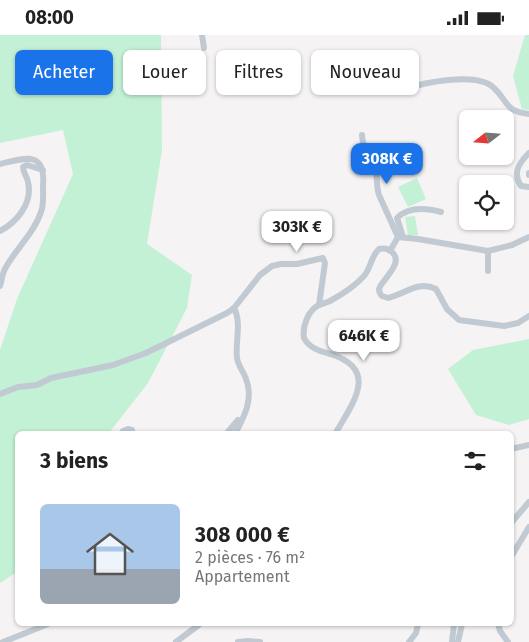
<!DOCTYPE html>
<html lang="fr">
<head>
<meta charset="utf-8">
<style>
  :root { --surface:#fff; --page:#f6f6f6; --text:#222; --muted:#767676; --accent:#1a73e8 }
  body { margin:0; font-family:"Fira Sans",sans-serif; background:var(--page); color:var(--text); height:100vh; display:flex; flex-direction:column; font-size:19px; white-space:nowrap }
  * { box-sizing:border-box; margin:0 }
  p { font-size:16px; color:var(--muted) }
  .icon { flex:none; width:28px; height:28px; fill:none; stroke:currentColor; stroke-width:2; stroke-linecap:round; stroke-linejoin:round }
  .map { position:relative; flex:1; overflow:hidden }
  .panel { position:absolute; left:15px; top:396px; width:499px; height:195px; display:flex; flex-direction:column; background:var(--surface); border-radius:8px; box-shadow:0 1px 4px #0004 }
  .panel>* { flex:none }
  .guide { position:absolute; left:15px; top:15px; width:500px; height:45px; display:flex; gap:10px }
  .needle { width:32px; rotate:253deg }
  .fabs { position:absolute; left:459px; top:75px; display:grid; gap:10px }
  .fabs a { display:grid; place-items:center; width:55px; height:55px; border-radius:8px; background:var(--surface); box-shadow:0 1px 4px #0004; font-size:25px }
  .price { position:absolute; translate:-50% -42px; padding:0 11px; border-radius:10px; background:#fff; color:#222; font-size:16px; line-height:32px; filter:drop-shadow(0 1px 2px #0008) }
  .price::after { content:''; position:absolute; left:50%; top:30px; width:15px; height:11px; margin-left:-8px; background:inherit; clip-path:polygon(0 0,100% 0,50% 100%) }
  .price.active { background:var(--accent); color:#fff }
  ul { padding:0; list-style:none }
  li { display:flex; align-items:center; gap:15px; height:125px; padding:0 25px }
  li span { display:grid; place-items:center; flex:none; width:140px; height:100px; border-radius:8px; color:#555 }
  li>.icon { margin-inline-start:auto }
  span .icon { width:60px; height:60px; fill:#fffc; stroke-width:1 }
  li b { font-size:21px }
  h2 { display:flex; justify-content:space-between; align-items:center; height:60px; padding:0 25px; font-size:21px }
  .tag { padding:0 18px; border-radius:8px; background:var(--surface); box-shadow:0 1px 4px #0004; font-size:18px; line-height:45px }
  .tag.active { background:var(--accent); color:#fff }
  .status { display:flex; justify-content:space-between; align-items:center; height:35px; padding:0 25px; background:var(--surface); direction:ltr }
  .status svg { height:14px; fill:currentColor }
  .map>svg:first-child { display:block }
  .green { fill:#c3f1d5 }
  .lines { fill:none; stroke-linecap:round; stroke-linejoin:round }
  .minor { stroke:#c1cad2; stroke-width:6 }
</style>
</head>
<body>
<div class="status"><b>08:00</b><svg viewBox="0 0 49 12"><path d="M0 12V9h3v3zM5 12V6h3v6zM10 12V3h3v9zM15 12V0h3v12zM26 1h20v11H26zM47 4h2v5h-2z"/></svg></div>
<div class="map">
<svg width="529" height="607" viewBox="0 0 529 607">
  <rect width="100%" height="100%" fill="#f5f3f3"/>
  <!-- green -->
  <g class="green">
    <polygon points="0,0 161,0 162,115 147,209 192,240 187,273 148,348 108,399 18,399 17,537 0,548 0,315 17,264 73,139 63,95 0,108"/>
    <polygon points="525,0 529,0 529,75 522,74 513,41"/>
    <polygon points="417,143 426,164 408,172 398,152"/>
    <polygon points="415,181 418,200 408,201 405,182"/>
    <polygon points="529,304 529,384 509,390 476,380 448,334 473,315"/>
  </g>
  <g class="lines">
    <!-- minor -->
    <g class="minor">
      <polyline points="202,0 204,13"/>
      <path d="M415,51C434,46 479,38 494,53C509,67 504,76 529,79"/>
      <path d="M362,100C362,113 371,123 375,135C378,143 376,151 379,160L398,202"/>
      <path d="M529,118C519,128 512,138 521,151L529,152"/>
      <path d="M0,129C25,123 46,115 43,151C43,159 44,170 41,177C34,198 16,214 6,232C2,238 2,245 0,251"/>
      <polyline points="529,138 529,140"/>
      <path d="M0,196C17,187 33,168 28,147C27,141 23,138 23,132L27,130L43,135"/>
      <path d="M403,202L397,183C409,171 426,173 441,177"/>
      <polyline points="390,216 398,202 418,204 488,216 512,210 529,202"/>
      <polyline points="488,236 488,216"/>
      <path d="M234,273C242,288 235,307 237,323C238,331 244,337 246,344C254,364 244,382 235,399"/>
      <polyline points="0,359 18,352 37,350 51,343 113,330 146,318 227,278 234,273 260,240 272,231 281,229 297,229 323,223 325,228 319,270"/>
      <polyline points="124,399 123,396 128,394 132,395 133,399"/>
      <polyline points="226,399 238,385"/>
      <path d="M335,399C353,368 380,334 330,319C320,316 309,313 304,303C302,292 308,275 319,270C323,268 326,268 330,266C341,260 356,250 364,241C371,233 371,221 379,214C384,213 387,213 391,216C406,228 381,245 379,254C379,257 380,259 382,261L388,263C405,259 418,245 436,254L447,274L459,285L504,291L518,288L529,281"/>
      <polyline points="511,414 529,410"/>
      <polyline points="511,488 529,467"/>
      <polyline points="511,522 529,492"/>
      <polyline points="498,589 500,596 508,607"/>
      <polyline points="3,607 48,589"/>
      <polyline points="176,607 200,589"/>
      <polyline points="238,607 248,606 260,607"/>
      <polyline points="409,607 416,598 418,589"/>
      <polyline points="452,607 454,589"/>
      <polyline points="458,607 462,589"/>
    </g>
  </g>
</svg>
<div class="fabs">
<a><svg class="needle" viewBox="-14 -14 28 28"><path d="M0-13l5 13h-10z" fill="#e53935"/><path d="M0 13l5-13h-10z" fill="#767676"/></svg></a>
<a><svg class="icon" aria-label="locate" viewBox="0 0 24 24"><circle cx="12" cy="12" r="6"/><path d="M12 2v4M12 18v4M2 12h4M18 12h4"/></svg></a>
</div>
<b class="price active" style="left:387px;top:150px">308K €</b>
<b class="price" style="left:297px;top:218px">303K €</b>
<b class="price" style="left:364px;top:327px">646K €</b>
<div class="guide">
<a class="tag active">Acheter</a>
<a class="tag">Louer</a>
<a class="tag">Filtres</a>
<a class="tag">Nouveau</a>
</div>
<section class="panel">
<h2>3 biens<svg class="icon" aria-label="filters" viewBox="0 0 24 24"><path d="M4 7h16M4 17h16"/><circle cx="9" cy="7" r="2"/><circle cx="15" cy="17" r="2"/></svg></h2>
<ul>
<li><span style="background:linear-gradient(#a9c7e8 65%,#9aa5b1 0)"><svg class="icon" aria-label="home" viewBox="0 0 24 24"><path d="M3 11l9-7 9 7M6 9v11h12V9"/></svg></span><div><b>308 000 €</b><p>2 pièces · 76 m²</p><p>Appartement</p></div></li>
</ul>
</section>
</div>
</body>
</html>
